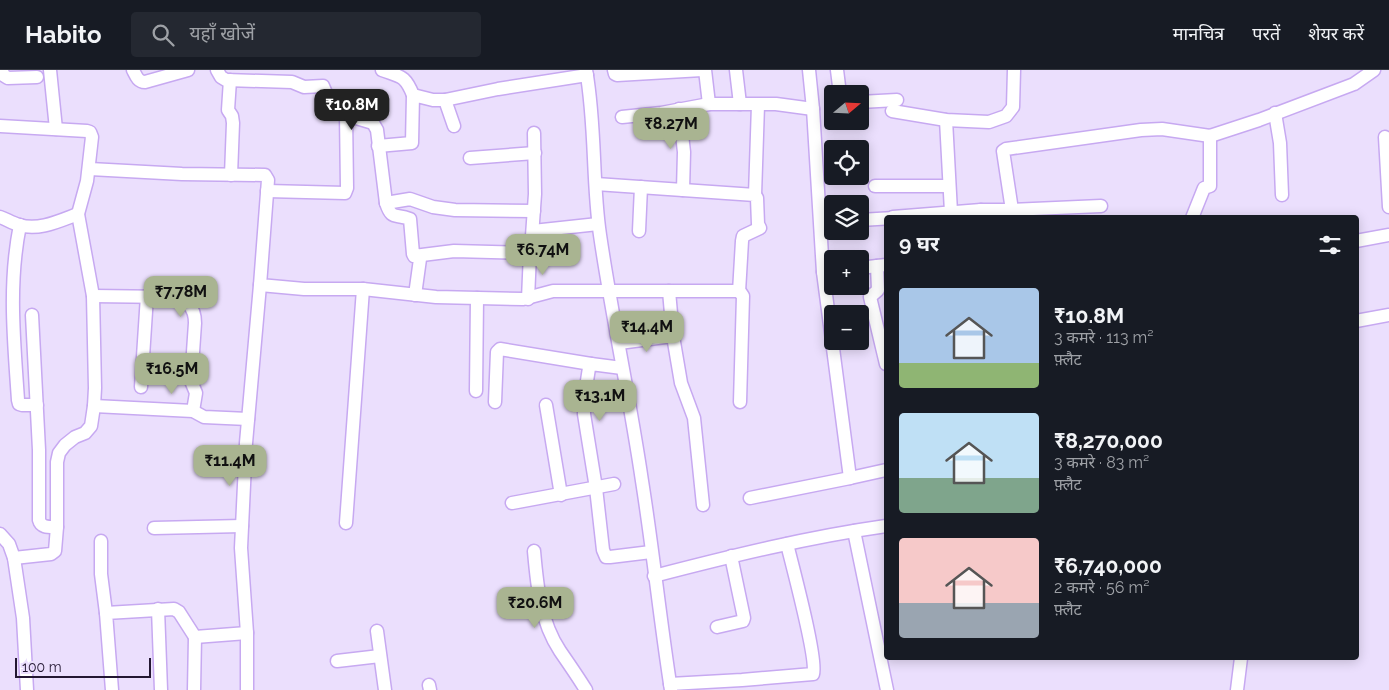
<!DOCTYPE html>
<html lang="hi">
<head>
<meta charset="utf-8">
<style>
  :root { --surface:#171b24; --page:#242831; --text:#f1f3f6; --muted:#9ea1a6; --line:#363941; --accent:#a9b491 }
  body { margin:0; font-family:Raleway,"Noto Sans Devanagari",sans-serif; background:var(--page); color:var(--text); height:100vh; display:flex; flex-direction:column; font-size:19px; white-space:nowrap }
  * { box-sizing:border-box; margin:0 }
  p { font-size:16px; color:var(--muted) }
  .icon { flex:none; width:28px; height:28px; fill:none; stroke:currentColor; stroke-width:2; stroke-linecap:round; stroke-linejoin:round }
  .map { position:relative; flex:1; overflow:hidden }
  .sheet { position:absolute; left:884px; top:145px; width:475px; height:445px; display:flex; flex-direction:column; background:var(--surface); border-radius:5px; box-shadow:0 2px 12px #0003 }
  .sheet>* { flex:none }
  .needle { width:32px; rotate:71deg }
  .controls { position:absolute; left:824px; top:15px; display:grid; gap:10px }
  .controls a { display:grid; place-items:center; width:45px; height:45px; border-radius:5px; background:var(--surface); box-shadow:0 2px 12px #0003; font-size:25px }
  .scale { position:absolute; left:15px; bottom:12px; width:136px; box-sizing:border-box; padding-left:5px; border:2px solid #231732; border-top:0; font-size:14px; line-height:18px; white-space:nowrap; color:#231732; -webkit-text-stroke:4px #ebdffd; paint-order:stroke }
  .price { position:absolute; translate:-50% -42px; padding:0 11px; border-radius:10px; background:var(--accent); color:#111; font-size:16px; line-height:32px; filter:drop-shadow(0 1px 2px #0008) }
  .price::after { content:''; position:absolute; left:50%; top:30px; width:15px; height:11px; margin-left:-8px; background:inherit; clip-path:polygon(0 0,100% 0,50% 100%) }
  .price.active { background:#222; color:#fff }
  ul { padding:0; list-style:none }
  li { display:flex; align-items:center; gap:15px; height:125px; padding:0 15px }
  li span { display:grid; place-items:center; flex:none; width:140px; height:100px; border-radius:5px; color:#555 }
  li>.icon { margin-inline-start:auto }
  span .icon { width:60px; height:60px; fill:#fffc; stroke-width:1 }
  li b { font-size:21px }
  h2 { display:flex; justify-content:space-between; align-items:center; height:60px; padding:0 15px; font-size:21px }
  header { display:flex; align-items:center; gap:30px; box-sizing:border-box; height:70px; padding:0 25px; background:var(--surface); border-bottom:1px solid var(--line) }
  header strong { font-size:24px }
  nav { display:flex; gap:28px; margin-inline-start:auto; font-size:18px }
  .search { width:350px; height:45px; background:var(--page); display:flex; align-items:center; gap:12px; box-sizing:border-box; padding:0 18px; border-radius:5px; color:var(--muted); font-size:19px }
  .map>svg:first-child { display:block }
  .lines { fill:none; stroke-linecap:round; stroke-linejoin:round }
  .minor-casing { stroke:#c7a9f1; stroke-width:15 }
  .minor { stroke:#fff; stroke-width:12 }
</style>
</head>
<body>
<header>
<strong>Habito</strong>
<div class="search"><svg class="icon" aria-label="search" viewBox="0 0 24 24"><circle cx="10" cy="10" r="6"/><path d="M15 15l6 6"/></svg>यहाँ खोजें</div>
<nav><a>मानचित्र</a><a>परतें</a><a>शेयर करें</a></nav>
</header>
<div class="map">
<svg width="1389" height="620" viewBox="0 0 1389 620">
  <rect width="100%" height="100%" fill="#ebdffd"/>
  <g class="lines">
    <!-- minor casing -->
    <g class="minor-casing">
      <g id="minor">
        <polyline points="2,0 3,5 8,8 37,7"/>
        <polyline points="50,0 56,59"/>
        <path d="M133,0C136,6 138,12 145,12L188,0"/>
        <path d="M217,0L221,7L226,10L292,12L304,17L323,16L329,30L346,45L373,53L377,60L386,133C392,151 395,143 410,149L413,184L414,186L454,181L530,183L531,180L535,124L534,63"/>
        <path d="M382,0C401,7 405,5 413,25"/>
        <path d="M586,0C596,55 592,111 600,165C612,247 630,329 642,411C653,480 660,550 671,620"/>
        <polyline points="614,0 615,4 617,5 702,0"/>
        <polyline points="705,0 709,34"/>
        <polyline points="736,0 740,34"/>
        <polyline points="809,0 813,39 823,202 832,201"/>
        <polyline points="837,0 840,24"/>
        <polyline points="230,10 228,40 232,46 233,53 231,105"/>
        <polyline points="860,32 897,30"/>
        <polyline points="679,39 684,82 683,120"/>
        <polyline points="892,41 946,50 989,52 1006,46 1013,37 1014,0"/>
        <polyline points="1275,43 1280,73 1282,125"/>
        <polyline points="622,47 661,43 709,34 776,34 813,39"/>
        <polyline points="946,50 951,142"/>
        <polyline points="0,56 87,61 90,62 92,67 87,111 78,144 93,226 95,318 94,336 91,356 85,363 75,367 65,375 59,383 57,392 57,457 55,481 51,484 14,488"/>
        <polyline points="454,56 445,30 498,19 587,5"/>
        <polyline points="1385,67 1389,137"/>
        <polyline points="378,76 412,73 413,25 433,30 445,30"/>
        <polyline points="470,88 535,83"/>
        <polyline points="90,99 182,104 265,105 268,110 260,215 304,219 363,219 436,227 523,229 553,221 737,221 741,223 743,226 740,332"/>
        <polyline points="596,114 755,125 757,128 758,154 760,158 743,166 742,171 739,222"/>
        <polyline points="875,116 949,116"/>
        <polyline points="267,121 345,123 347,118 346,45"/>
        <polyline points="755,125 758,35"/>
        <polyline points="386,133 410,129 433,137 455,140 534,141"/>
        <polyline points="1101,136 1012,140 1003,81 1006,79 1141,60 1162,59 1210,66 1259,50 1354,14 1374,0"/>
        <path d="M0,147C6,149 12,153 19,155C39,161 59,151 78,144"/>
        <polyline points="893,147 981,140"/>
        <polyline points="980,147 981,140 1012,140 1013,148"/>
        <polyline points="1192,148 1204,118 1210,116 1210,66"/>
        <polyline points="860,150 894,148"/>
        <path d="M20,155C8,214 14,271 18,330L19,334L22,335H37"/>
        <polyline points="533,161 598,154"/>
        <polyline points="639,161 641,117"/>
        <polyline points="1356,171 1389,165"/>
        <polyline points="886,195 877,196 878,220 870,227 886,294"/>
        <polyline points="860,198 877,196"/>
        <polyline points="669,221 673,266 681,313 694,348 703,435"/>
        <polyline points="415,225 420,189 419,187"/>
        <path d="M93,226L170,227C186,229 195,236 195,253L191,311L196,323L193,341"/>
        <polyline points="528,229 530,183"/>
        <path d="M32,245L39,380V450C41,458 49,457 57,457"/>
        <polyline points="1356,251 1389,245"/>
        <polyline points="619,273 673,266"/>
        <polyline points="622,298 591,294 589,298 584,330 584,344 596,418 603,480 606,487 610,487 651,482"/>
        <polyline points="141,317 147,226"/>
        <polyline points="476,321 477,228"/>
        <polyline points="495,332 497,282 500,279 591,294"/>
        <polyline points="546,335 561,425"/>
        <polyline points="94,336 193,341 204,347 248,349"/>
        <polyline points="850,408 886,400"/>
        <polyline points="750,428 850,408 823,202"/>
        <polyline points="512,433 614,414"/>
        <polyline points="346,453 363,219"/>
        <polyline points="154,458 242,456"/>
        <polyline points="854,461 887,620"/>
        <polyline points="0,464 9,474 14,488 23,548 27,620"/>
        <polyline points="101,471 101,504 106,543"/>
        <path d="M534,481C537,515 540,551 560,581C569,594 578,607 586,620"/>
        <path d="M654,506C731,486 808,467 886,456"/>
        <polyline points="158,539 161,620"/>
        <polyline points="717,557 743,551 744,548 731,486"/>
        <polyline points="377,561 385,620"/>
        <polyline points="337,591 380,586"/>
        <path d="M670,614L742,610L813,604C818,591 792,494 787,474"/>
        <polyline points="429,615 430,620"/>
        <polyline points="112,620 106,543 174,539 179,542 195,567 247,563"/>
        <polyline points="194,620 195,567"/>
        <polyline points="247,620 247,563 241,478 246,373 260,215"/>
        <polyline points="1237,620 1241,588"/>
      </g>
    </g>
    <!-- minor -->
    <use href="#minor" class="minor"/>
  </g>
</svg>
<div class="controls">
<a><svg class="needle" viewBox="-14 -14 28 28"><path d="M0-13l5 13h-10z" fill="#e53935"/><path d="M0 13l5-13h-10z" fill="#9ea1a6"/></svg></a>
<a><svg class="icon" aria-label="locate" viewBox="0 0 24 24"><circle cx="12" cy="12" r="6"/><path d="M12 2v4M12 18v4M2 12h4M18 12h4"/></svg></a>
<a><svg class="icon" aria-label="layers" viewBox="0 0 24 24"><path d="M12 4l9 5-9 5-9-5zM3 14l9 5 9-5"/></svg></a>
<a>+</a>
<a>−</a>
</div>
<div class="scale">100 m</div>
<b class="price active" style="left:352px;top:61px">₹10.8M</b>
<b class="price" style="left:671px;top:80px">₹8.27M</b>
<b class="price" style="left:543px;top:206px">₹6.74M</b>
<b class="price" style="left:181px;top:248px">₹7.78M</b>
<b class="price" style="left:647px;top:283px">₹14.4M</b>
<b class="price" style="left:172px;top:325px">₹16.5M</b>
<b class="price" style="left:600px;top:352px">₹13.1M</b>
<b class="price" style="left:230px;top:417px">₹11.4M</b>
<b class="price" style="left:535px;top:559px">₹20.6M</b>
<section class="sheet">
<h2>9 घर<svg class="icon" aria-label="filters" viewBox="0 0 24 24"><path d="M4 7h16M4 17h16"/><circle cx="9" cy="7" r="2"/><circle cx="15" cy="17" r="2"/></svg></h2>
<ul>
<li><span style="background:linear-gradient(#a9c7e8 75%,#8fb573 0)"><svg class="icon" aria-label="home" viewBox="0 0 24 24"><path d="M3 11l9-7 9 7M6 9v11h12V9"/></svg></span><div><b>₹10.8M</b><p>3 कमरे · 113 m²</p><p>फ़्लैट</p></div></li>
<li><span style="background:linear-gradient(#bfe0f5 65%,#7fa58c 0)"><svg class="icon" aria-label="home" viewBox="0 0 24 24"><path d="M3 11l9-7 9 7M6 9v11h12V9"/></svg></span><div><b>₹8,270,000</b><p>3 कमरे · 83 m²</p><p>फ़्लैट</p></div></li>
<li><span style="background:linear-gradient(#f6c9c9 65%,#9aa5b1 0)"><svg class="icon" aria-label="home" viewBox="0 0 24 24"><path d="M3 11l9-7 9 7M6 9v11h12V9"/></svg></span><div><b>₹6,740,000</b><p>2 कमरे · 56 m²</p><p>फ़्लैट</p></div></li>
</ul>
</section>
</div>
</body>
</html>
